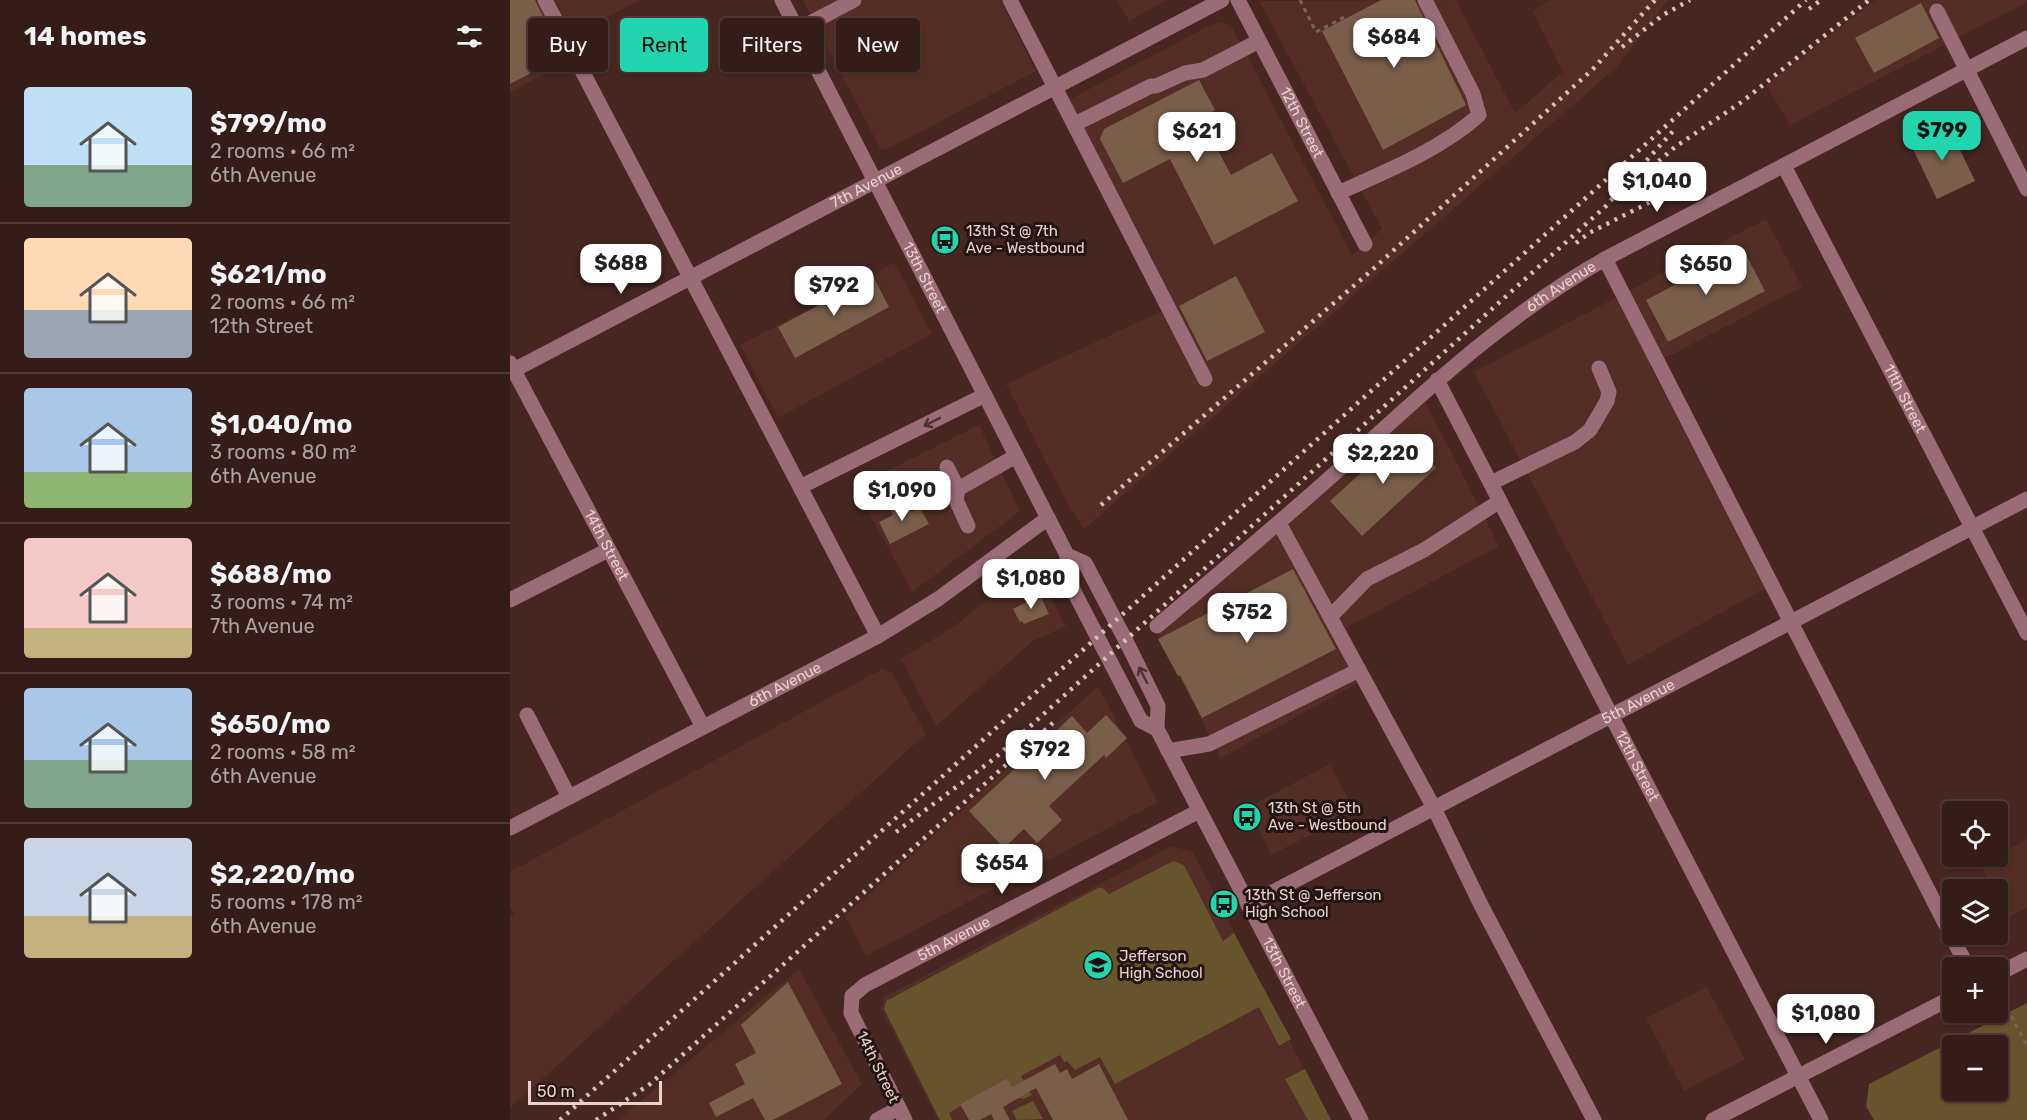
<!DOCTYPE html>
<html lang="en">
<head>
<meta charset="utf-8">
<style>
  :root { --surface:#341c19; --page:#3c2522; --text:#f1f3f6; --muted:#a9a1a2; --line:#4e3a38; --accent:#23d5af }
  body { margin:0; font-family:Rubik,sans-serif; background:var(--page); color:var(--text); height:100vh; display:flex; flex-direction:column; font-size:22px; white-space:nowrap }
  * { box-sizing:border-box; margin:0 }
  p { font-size:20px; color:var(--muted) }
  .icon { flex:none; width:33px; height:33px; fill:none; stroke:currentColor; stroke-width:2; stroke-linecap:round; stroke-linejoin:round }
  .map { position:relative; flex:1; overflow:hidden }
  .side { display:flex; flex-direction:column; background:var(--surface); width:510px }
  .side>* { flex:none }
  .banner { position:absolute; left:18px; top:18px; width:570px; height:54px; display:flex; gap:12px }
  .tools { position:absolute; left:1432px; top:801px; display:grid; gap:12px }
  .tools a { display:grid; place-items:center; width:66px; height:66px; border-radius:6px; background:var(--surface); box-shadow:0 2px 4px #0004,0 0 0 2px var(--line); font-size:30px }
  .scale { position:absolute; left:18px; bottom:15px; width:134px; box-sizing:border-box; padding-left:6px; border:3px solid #e7d2ce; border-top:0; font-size:16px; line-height:21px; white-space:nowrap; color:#e7d2ce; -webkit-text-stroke:4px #221411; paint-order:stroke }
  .price { position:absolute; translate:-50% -51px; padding:0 14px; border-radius:12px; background:#fff; color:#222; font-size:20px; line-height:39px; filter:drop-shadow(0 2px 3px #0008) }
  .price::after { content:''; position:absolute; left:50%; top:36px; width:18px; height:14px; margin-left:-9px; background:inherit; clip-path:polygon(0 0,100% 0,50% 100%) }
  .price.current { background:var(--accent); color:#111 }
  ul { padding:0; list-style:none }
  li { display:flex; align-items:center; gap:18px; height:150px; padding:0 24px }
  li+li { border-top:2px solid var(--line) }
  li span { display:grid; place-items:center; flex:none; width:168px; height:120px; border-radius:6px; color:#555 }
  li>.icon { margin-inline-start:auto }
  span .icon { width:72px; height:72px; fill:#fffc; stroke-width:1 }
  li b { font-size:26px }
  h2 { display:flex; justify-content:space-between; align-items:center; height:72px; padding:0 24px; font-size:26px }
  .chip { padding:0 21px; border-radius:6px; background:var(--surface); box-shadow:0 2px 4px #0004,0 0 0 2px var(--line); font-size:21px; line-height:54px }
  .chip.current { background:var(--accent); color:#111 }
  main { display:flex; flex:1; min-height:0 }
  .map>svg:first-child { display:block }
  .built { fill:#532d26 }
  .green { fill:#65542c; fill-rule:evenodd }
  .building { fill:#795e49 }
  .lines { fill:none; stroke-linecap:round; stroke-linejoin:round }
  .path { stroke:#7d615d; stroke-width:3; stroke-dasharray:4.5 4.5; stroke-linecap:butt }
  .minor { stroke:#9b6b78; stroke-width:15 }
  .rail { stroke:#d5bfbb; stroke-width:4.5; stroke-dasharray:3 6; stroke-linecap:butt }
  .oneway { stroke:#4c3235 }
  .labels { text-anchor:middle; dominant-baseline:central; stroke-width:6; stroke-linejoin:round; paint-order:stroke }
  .street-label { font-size:15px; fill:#e7d2ce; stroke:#221411 }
  .poi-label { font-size:15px; fill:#e7d2ce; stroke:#221411; text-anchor:start }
</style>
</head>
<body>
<main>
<section class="side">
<h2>14 homes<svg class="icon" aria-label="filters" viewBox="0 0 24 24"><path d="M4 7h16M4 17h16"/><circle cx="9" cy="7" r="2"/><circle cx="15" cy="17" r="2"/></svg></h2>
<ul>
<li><span style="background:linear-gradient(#bfe0f5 65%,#7fa58c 0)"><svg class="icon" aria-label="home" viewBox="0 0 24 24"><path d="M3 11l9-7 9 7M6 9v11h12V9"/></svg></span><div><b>$799/mo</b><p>2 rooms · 66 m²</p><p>6th Avenue</p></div></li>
<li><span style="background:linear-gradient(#ffd9b3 60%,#9aa5b1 0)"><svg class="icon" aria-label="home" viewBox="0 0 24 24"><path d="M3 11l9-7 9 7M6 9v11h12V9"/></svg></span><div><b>$621/mo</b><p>2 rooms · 66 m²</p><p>12th Street</p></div></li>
<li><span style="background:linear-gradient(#a9c7e8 70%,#8fb573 0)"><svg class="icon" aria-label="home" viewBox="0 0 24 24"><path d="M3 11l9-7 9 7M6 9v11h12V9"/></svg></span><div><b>$1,040/mo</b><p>3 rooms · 80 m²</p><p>6th Avenue</p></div></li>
<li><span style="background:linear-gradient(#f6c9c9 75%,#c2b280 0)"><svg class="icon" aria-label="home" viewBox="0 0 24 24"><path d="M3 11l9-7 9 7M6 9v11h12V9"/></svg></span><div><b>$688/mo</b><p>3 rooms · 74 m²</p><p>7th Avenue</p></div></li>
<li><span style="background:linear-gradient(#a9c7e8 60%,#7fa58c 0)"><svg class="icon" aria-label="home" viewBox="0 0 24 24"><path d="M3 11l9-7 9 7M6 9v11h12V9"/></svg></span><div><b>$650/mo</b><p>2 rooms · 58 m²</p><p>6th Avenue</p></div></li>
<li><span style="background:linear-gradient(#c9d6e8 65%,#c2b280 0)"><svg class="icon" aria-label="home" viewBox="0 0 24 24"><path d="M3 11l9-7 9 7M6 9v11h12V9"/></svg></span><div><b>$2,220/mo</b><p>5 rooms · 178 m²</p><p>6th Avenue</p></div></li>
</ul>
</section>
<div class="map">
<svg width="1517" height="1120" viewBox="0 0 1517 1120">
  <rect width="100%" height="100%" fill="#452621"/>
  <!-- built -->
  <g class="built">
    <polygon points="0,0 131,0 66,33 75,51 0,93"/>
    <polygon points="293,0 490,0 526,71 376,150 370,148"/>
    <polygon points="607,0 657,0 619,21"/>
    <polygon points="946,0 1005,113 1053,72 1023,12 1039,0 1158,0 1107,67 574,529 557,503 496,384 654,310 549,105 695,28 710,22 721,25 842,255 872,229 749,1"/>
    <polygon points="1365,0 1517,0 1517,2 1280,125 1256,85"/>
    <polygon points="1256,219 1292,287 1140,366 1257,587 1118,665 964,372"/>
    <polygon points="384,262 422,334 268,418 230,345 363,276"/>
    <polygon points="914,399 989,546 836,628 861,676 711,758 647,635"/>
    <polygon points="469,425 510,511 402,592 345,487"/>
    <polygon points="523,565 556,626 523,641 426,726 391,659 443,627"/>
    <polygon points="372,669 382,673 416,734 0,1108 0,916 4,914 0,906 0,872"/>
    <polygon points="588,686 648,802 356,956 335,916"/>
    <polygon points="820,764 845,812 761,855 738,807"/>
    <polygon points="1517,839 1517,908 1498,917 1488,899 1488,890 1483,889 1470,864 1488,856 1488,855"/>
    <polygon points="662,846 683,852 820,1120 428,1120 371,1009 374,997"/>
    <polygon points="289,969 352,1084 314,1120 108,1120"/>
    <polygon points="1197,987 1235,1059 1174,1091 1136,1018"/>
  </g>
  <!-- green -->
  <g class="green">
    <polygon points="663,861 674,865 713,941 724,933 781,1039 769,1046 749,1007 605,1084 590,1057 565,1070 557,1061 554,1062 550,1055 511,1076 522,1095 514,1099 508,1098 497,1078 450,1104 451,1106 439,1113 442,1120 430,1120 374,1009 376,1001 588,888 593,888 599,894"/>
    <path d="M1517,1003V1120H1364L1356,1106L1359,1084ZM1443,1046H1488V1090H1443Z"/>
    <polygon points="795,1069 821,1120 798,1120 775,1079"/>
    <polygon points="523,1101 533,1119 507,1120 502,1111"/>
  </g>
  <!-- building -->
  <g class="building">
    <polygon points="0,0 25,0 53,56 0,84"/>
    <polygon points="871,0 905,0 956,105 873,150 812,31"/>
    <polygon points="1411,3 1429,38 1364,73 1345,38"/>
    <polygon points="689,80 705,110 691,118 721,175 762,153 788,201 704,245 660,159 613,183 590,139 594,129"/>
    <polygon points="1438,125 1465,181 1427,199 1400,143"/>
    <polygon points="1233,249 1255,291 1158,342 1136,300"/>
    <polygon points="363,276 379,307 285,358 268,327"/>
    <polygon points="726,276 755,332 697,361 669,306"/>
    <polygon points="895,433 926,468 852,536 820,501"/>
    <polygon points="391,498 401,512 410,508 419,524 380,544 369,522 383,515 378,505"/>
    <polygon points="783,569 826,649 692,718 670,675 668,676 648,639"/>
    <polygon points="530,595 539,614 514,624 512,621 510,622 503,609"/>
    <polygon points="596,715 617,738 596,758 594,755 539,806 552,820 527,843 514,829 494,848 459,811 562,716 577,733"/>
    <polygon points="278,982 332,1084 263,1120 255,1120 243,1098 206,1117 199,1103 235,1084 225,1064 246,1053 231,1025"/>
    <polygon points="545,1064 550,1073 557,1069 562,1079 589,1064 618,1120 543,1120 526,1088 493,1107 500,1120 484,1120 481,1114 470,1120 459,1120 450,1104 497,1078 502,1087"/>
  </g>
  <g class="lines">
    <!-- path -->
    <g class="path">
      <polyline points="790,0 806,32 838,15"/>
      <polyline points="1497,1008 1517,1046"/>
    </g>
    <!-- minor -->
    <g class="minor">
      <polyline points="35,0 368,636"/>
      <path id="s1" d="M272,0L557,555V578L631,721L647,729"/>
      <polyline points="500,0 695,379"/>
      <path id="s2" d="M728,0L855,244"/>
      <polyline points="1427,11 1517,189"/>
      <polyline points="287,30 344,0"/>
      <polyline points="565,124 641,86 646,86 675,73 693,70 749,41"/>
      <path id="s3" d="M1274,166L1517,633"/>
      <path d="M828,193C875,172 932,149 969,115L963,94L915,0"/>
      <polyline points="1095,259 1458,968"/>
      <path id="s4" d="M0,363L193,727"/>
      <path id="s5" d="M0,372L712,0"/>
      <path id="s6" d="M927,380L1311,1120"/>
      <polyline points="437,467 448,489"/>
      <polyline points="981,483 1065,442 1080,430 1097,401 1099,392 1089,368"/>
      <polyline points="290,487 475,395"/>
      <polyline points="769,523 924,808 971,905 1084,1120"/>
      <polyline points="458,526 446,500 448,489 506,456"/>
      <path id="s7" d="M557,555L575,563L616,641L648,706L647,729L851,1120"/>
      <polyline points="0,600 98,550"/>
      <polyline points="821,616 857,579 914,550 990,501"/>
      <path id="s8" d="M647,626C710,573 773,520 834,465C916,390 997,314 1095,259L1517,38"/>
      <polyline points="17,715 59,797"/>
      <polyline points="658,751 699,744 849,670"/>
      <path id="s9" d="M0,828L368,636L428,599L538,518"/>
      <path id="s10" d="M738,905L1517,499"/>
      <polyline points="1488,974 1517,959"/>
      <polyline points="367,1120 389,1108"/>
      <path id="s11" d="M395,1120L341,1013L342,996L355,985L689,811"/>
      <polyline points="1203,1120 1443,997"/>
    </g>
    <!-- rail -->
    <g class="rail">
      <polyline points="1299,9 1311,0"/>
      <polyline points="1112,47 1153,15 1180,0"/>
      <polyline points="1135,173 1165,147 1233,101 1359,0"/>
      <polyline points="1066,243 1079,233 1166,189"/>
      <polyline points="591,505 862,270 1083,69 1145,0"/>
      <polyline points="386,832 485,758 1096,206 1163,131"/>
      <polyline points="50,1120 1296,0"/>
      <polyline points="86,1120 140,1084 545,721"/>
    </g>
  </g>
  <!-- one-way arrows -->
  <defs><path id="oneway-shaft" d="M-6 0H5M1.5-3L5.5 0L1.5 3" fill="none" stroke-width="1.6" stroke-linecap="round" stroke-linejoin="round" transform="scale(1.5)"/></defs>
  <g class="oneway">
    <use href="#oneway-shaft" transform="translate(422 422) rotate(153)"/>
    <use href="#oneway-shaft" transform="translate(633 675) rotate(-117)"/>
  </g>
  <!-- icons -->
  <defs>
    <g id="bus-disc" transform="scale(1.5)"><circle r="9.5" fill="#23d5af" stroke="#221411"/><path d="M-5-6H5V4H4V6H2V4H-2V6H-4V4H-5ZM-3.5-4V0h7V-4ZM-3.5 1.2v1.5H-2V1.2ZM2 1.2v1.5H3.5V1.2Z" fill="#111"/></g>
    <g id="school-disc" transform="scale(1.5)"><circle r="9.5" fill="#23d5af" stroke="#221411"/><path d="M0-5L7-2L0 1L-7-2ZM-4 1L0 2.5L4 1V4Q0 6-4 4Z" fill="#111"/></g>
  </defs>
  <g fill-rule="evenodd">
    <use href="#bus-disc" x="435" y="240"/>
    <use href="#bus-disc" x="737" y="817"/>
    <use href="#bus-disc" x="714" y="904"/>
    <use href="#school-disc" x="588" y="965"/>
  </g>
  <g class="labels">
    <!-- street labels -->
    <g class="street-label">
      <text stroke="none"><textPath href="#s2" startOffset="138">12th Street</textPath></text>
      <text stroke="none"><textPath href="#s5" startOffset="402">7th Avenue</textPath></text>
      <text stroke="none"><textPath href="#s1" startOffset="312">13th Street</textPath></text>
      <text stroke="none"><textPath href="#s8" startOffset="528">6th Avenue</textPath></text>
      <text stroke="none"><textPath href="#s3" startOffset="262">11th Street</textPath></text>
      <text stroke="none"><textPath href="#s4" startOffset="206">14th Street</textPath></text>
      <text stroke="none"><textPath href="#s9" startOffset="310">6th Avenue</textPath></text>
      <text stroke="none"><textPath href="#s10" startOffset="440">5th Avenue</textPath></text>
      <text stroke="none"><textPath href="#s6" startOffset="435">12th Street</textPath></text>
      <text stroke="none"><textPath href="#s11" startOffset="254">5th Avenue</textPath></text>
      <text stroke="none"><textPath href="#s7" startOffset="478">13th Street</textPath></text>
      <text transform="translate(368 1067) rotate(64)">14th Street</text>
    </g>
    <!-- poi labels -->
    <g class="poi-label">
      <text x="456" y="231">13th St @ 7th<tspan x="456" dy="17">Ave - Westbound</tspan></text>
      <text x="758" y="808">13th St @ 5th<tspan x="758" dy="17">Ave - Westbound</tspan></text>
      <text x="735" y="895">13th St @ Jefferson<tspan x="735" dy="17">High School</tspan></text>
      <text x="609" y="956">Jefferson<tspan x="609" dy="17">High School</tspan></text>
    </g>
  </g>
</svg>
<div class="tools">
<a><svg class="icon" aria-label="locate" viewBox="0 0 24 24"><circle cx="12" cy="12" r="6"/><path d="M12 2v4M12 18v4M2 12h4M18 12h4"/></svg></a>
<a><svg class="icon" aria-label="layers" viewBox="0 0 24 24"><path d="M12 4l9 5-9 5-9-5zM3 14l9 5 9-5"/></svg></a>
<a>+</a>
<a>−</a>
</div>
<div class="scale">50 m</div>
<b class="price" style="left:884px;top:69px">$684</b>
<b class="price current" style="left:1432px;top:162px">$799</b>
<b class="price" style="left:687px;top:163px">$621</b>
<b class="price" style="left:1147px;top:213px">$1,040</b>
<b class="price" style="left:111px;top:295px">$688</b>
<b class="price" style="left:1196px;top:296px">$650</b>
<b class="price" style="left:324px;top:317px">$792</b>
<b class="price" style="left:873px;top:485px">$2,220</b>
<b class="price" style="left:392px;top:522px">$1,090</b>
<b class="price" style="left:521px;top:610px">$1,080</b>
<b class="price" style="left:737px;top:644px">$752</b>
<b class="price" style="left:535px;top:781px">$792</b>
<b class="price" style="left:492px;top:895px">$654</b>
<b class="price" style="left:1316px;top:1045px">$1,080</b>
<div class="banner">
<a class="chip">Buy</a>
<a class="chip current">Rent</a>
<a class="chip">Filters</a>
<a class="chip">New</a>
</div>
</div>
</main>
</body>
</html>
